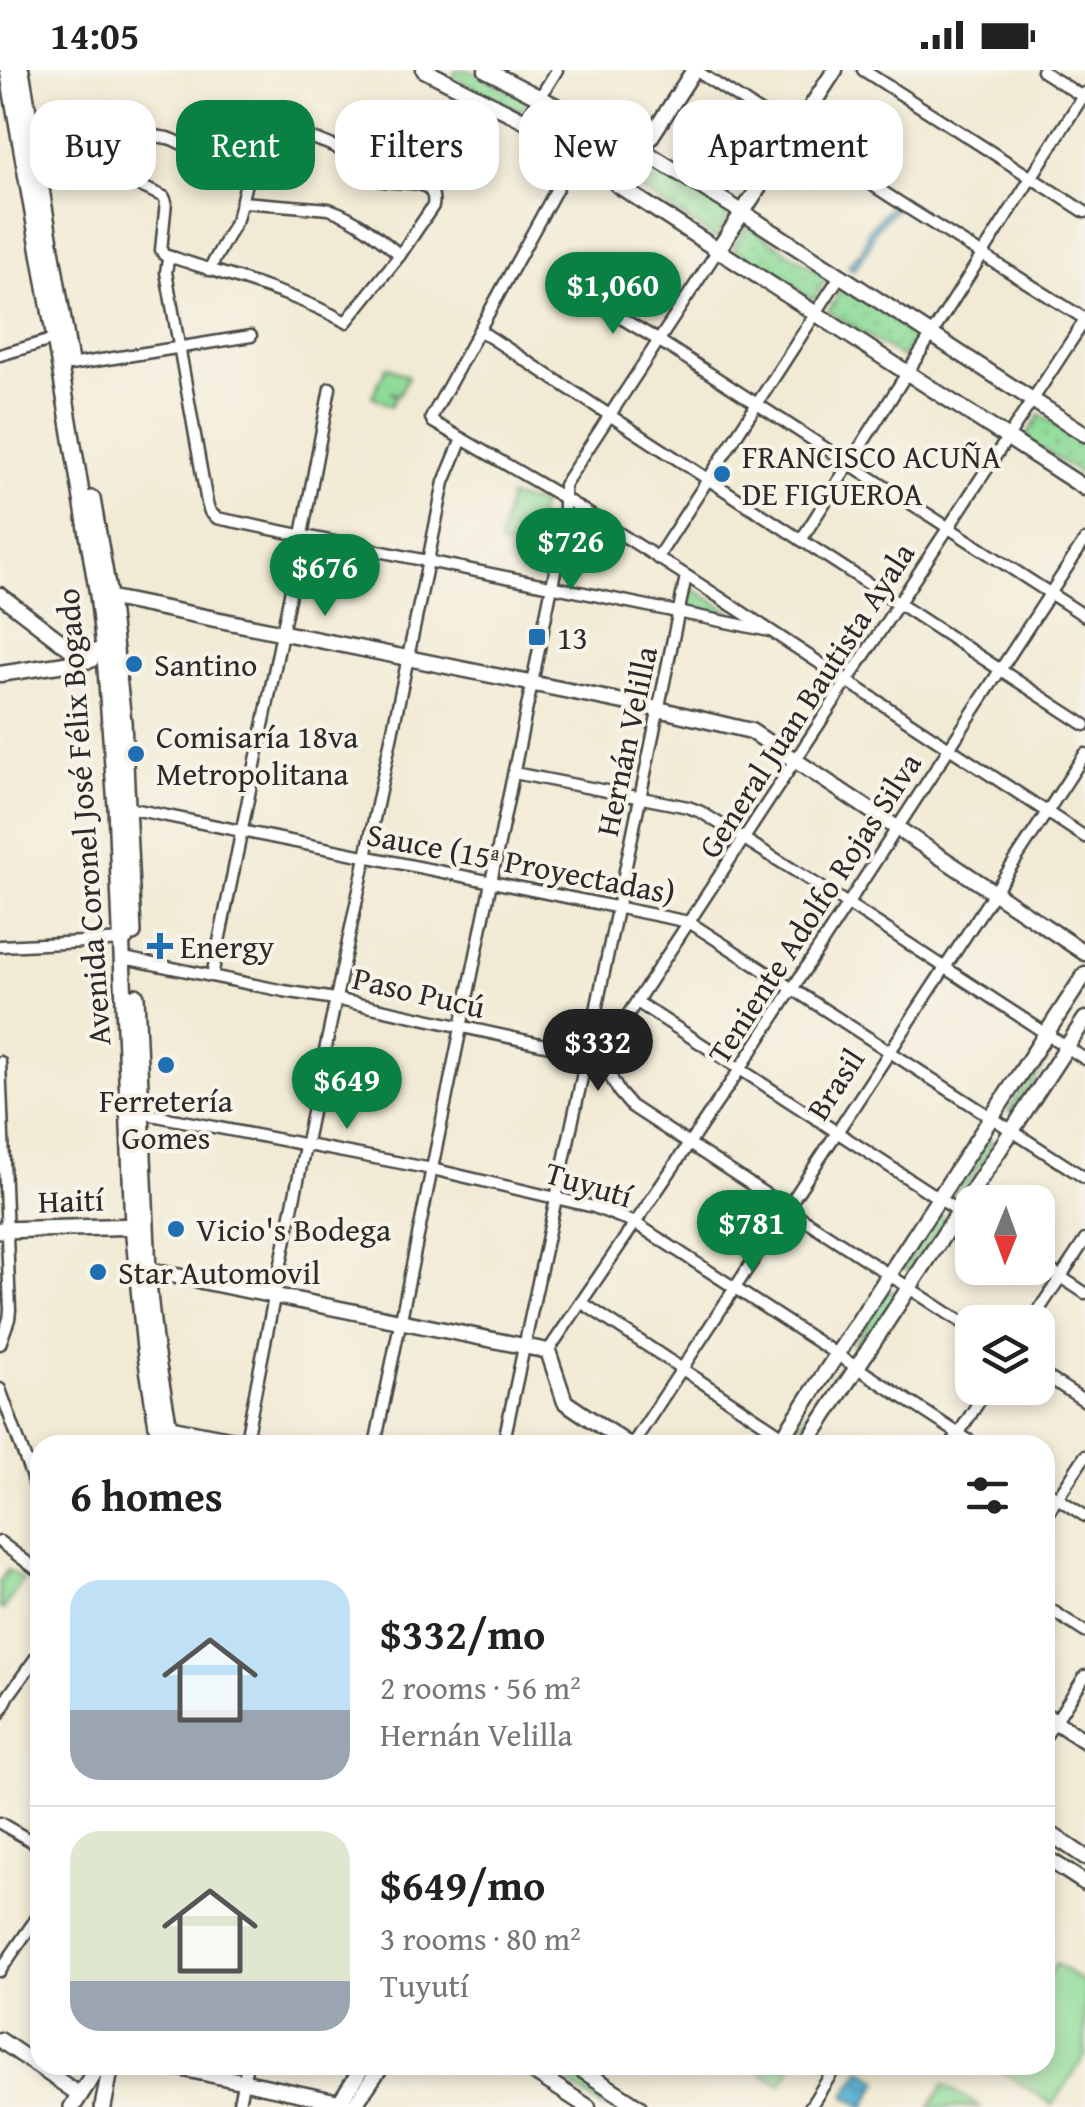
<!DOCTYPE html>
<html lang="en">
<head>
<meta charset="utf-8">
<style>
  :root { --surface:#fff; --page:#f2f2f2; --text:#222; --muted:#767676; --line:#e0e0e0; --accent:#0b8043 }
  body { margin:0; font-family:"Gentium Book Plus",serif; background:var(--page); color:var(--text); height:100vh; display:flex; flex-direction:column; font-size:38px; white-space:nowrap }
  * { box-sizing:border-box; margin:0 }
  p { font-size:32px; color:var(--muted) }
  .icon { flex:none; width:55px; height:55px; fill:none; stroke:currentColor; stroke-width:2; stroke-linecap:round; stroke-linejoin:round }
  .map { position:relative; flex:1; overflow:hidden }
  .panel { position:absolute; left:30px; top:1365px; width:1025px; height:640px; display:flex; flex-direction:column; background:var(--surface); border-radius:30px; box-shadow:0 5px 15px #0003 }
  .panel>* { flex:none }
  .hud { position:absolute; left:30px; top:30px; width:1025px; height:90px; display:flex; gap:20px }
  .needle { width:65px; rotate:181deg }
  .controls { position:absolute; left:955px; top:1115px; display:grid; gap:20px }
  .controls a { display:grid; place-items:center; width:100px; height:100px; border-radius:20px; background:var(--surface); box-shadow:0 5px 15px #0003; font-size:50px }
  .price { position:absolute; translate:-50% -85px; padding:0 22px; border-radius:35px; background:var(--accent); color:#fff; font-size:32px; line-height:65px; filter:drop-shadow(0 2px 5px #0008) }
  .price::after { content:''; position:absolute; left:50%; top:60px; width:30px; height:22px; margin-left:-15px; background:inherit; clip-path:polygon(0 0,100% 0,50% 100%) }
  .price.selected { background:#222; color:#fff }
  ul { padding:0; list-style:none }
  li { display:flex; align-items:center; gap:30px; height:250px; padding:0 40px }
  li+li { border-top:2px solid var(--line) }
  li span { display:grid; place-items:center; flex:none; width:280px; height:200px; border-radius:30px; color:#555 }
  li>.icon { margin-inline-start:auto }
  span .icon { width:120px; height:120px; fill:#fffc; stroke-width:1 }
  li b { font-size:42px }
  h2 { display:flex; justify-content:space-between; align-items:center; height:120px; padding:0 40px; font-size:42px }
  .chip { padding:0 35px; border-radius:30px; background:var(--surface); box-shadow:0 5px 15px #0003; font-size:35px; line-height:90px }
  .chip.selected { background:var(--accent); color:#fff }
  .status { display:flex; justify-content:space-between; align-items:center; height:70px; padding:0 50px; background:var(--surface); direction:ltr }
  .status svg { height:28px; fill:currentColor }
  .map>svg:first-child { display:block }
  .green { fill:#8edb99; stroke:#5c8362; stroke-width:2.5 }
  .park { fill:url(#park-dots); stroke:#5c8362; stroke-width:2.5 }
  .water { fill:url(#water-waves); stroke:#416e80; stroke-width:2.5 }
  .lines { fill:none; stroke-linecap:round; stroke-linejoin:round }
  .street-casing { stroke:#494844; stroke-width:15 }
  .secondary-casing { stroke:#494844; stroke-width:19 }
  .primary-casing { stroke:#494844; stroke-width:20 }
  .street { stroke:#fff; stroke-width:10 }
  .secondary { stroke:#fff; stroke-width:14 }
  .primary { stroke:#fff; stroke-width:15 }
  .poi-dot { fill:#1f6fb2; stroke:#f7f3e8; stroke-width:4 }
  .labels { text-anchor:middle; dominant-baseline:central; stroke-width:8; stroke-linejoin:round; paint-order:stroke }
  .poi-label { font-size:32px; fill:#2b2b2b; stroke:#f7f3e8; text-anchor:start }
  .street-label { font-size:32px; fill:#2b2b2b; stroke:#f7f3e8 }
</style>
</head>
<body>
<div class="status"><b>14:05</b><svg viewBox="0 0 49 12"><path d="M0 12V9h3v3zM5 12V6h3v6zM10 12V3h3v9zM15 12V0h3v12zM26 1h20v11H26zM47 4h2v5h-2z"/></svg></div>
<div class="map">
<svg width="1085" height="2037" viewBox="0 0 1085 2037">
  <defs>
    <pattern id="park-dots" width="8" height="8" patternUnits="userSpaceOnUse" patternTransform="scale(2.5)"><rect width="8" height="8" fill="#8edb99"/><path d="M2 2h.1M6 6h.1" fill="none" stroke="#7bbc84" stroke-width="1.8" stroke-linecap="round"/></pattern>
    <pattern id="water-waves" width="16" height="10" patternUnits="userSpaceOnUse" patternTransform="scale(2.5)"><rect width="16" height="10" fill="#57b0d4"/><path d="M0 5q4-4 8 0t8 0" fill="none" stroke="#488fac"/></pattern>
  </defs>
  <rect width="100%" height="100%" fill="#f7f3e8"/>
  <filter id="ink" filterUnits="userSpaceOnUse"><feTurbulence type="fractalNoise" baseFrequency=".01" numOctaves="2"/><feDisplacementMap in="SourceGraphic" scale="20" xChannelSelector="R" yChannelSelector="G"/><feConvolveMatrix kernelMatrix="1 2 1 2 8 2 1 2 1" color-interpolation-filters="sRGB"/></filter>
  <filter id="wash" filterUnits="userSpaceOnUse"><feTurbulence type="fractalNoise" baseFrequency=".0048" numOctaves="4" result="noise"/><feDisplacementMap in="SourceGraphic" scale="40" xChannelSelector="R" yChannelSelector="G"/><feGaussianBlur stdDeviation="2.25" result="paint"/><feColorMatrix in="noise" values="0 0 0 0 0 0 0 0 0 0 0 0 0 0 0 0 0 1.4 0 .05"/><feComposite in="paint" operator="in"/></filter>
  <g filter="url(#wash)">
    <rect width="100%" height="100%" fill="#f1ead4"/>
    <!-- green -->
    <g class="green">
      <polygon points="387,296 408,306 399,325 390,322 396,326 391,336 372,326"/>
      <polygon points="509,427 541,434 531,482 499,475"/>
      <polygon points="693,519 731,542 731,545 690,536 688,533 691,520"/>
      <polygon points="1044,984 1049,988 1013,1044 1008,1041"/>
      <polygon points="988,1069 994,1073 959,1127 953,1123"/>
      <polygon points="939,1144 945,1148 910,1202 903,1198"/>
      <polygon points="889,1219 896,1224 860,1280 853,1275"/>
      <polygon points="835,1302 842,1307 805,1364 797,1359"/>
      <polygon points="8,1500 23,1510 3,1540 0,1538 0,1512"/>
      <polygon points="1056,1894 1085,1913 1085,1986 1053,2035 992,1995 1045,1995 1045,1910"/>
      <polygon points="750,1995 787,1995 792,1998 781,2015"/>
      <polygon points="944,2015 980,2037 930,2037"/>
    </g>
    <!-- park -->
    <g class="park">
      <polygon points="456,0 469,0 529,30 523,42 453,7"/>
      <polygon points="547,37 628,81 618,101 579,68 541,49"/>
      <polygon points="648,90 730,143 716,169 634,115"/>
      <polygon points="747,156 827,207 813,230 733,178"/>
      <polygon points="843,217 917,265 902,288 828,241"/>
      <polygon points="1040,345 1085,374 1085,407 1025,368"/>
      <polygon points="540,1995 560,1995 624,2037 603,2037"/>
    </g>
    <!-- water -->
    <g class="water">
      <polygon points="891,135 896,138 875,160 870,175 854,200 848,196 863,178 868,160"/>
      <polygon points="862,1999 880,2011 864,2037 845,2026"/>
    </g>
  </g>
  <g filter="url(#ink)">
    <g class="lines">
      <!-- street casing -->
      <g class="street-casing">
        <g id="street">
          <polyline points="695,0 911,140 1085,249"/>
          <polyline points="863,0 1085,142"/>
          <polyline points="1042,1 1085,28"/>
          <polyline points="526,50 557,0"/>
          <polyline points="31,65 164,127 166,132 161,180 164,185 174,188"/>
          <polyline points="579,78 431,348 433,352 564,428 693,510 1085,767"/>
          <path d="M97,94L103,76C119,65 149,64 167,68C175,69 183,76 190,76C198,76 205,68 211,64C222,64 231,68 242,68C280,68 297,59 335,77C353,86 363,105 378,110C397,116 438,104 433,136L400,185L346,252C292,222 233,208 175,188L168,190L166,202L207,433L210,442L217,448L770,561"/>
          <path d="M242,132L329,139C358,149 377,166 400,185"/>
          <polyline points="209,200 237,149 251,93 252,68"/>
          <polyline points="589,229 658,270 1085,546"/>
          <polyline points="479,260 1085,655"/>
          <polyline points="0,285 55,269"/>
          <polyline points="70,295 251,266"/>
          <polyline points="801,470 1085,23"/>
          <polyline points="657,488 840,206"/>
          <polyline points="514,703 688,737 701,742 848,834 1085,989"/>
          <polyline points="123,737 689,852 1085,1108"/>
          <polyline points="0,876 127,870"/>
          <polyline points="124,888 284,921 335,929 600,987 619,1022 631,1036 972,1259"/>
          <polyline points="212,906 302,465 330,318"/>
          <polyline points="637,932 972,1150"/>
          <polyline points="600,987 1085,250"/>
          <polyline points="0,992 10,1240 9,1249 0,1274"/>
          <polyline points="136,1042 432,1099 594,1137 635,1153 976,1375"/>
          <polyline points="1038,1192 1085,1223"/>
          <polyline points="581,1232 797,1375"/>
          <polyline points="1031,1252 1085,1170"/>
          <polyline points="548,1281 740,999 1085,470"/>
          <polyline points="1038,1301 1085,1331"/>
          <polyline points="0,1319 40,1430"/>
          <polyline points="168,1355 270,1375"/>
          <path d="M246,1370C307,1050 380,732 444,412L462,369"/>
          <polyline points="375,1375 552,516 564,458 564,415 718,180"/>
          <polyline points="503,1375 587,984 686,506"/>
          <polyline points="632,1375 1085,684"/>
          <polyline points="951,1375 988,1318"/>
          <polyline points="1045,1420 1085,1446"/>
          <polyline points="1045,1447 1085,1386"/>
          <polyline points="0,1472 40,1502"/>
          <polyline points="1045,1536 1085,1562"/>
          <polyline points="0,1643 9,1625 40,1582"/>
          <polyline points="1045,1667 1085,1606"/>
          <polyline points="0,1753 40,1776"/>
          <polyline points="0,1901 40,1843"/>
          <polyline points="238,2037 247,1995"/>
          <polyline points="810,2037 837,1995"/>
        </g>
      </g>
      <!-- secondary casing -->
      <g class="secondary-casing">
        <g id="secondary">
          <polyline points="424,0 579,78 619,116 1085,418"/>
          <polyline points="486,0 642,80 742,142 1085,364"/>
          <polyline points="619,116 694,0"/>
          <polyline points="718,180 835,0"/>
          <polyline points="0,525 77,584 87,584 114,576"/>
          <polyline points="102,526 658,639 751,661 1085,883"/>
          <polyline points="0,604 91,590"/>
          <polyline points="147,1200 548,1281 565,1332 629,1375"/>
          <polyline points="778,1375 1085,904"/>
          <polyline points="806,1375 1085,949"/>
          <polyline points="1045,1645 1085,1671"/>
          <polyline points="1045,1760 1085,1787"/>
          <polyline points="1045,1787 1085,1813"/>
          <polyline points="0,1970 80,2025"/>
          <polyline points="166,1995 339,2032 353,2037"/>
          <polyline points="523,1995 588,2037"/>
          <polyline points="574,1995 639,2037"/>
          <polyline points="337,2036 364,1995"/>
          <polyline points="353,2037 382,1995"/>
        </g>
      </g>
      <!-- primary casing -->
      <g class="primary-casing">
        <g id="primary">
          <polyline points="8,0 60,297 98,525 105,586 116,736 133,1156 145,1279 160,1375"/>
          <polyline points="21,0 70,292"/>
          <polyline points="92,429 109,527 123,651 133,863"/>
          <polyline points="136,926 149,1224 155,1279 172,1375"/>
          <polyline points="0,1160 141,1156"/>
          <polyline points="72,2037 99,1995"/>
          <polyline points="103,2037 111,1995"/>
        </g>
      </g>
      <!-- street -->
      <use href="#street" class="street"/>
      <!-- secondary -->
      <use href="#secondary" class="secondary"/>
      <!-- primary -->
      <use href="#primary" class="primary"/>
    </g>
  </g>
  <!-- markers -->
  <g class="poi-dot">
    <circle cx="722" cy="404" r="10"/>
    <rect x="527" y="557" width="20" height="20" rx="5"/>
    <circle cx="134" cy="594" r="10"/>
    <circle cx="136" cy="684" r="10"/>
    <path d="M155 861h10v10h10v10h-10v10h-10v-10h-10v-10h10z"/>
    <circle cx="166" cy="995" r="10"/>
    <circle cx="176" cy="1159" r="10"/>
    <circle cx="98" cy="1202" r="10"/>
  </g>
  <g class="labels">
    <!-- poi labels -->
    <g class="poi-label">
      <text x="742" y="386">FRANCISCO ACUÑA<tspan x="742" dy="37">DE FIGUEROA</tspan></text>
      <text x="557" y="567">13</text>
      <text x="154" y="594">Santino</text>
      <text x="156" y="666">Comisaría 18va<tspan x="156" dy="37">Metropolitana</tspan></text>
      <text x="180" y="876">Energy</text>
      <text x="166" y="1030" text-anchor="middle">Ferretería<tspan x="166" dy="37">Gomes</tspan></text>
      <text x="196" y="1159">Vicio's Bodega</text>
      <text x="118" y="1202">Star Automovil</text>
    </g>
    <!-- street labels -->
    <g class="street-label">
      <text transform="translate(806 630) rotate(-57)">General Juan Bautista Ayala</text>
      <text transform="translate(626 671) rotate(-78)">Hernán Velilla</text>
      <text transform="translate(83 747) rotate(-94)">Avenida Coronel José Félix Bogado</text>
      <text transform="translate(521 793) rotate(11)">Sauce (15ª Proyectadas)</text>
      <text transform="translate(814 838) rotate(-57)">Teniente Adolfo Rojas Silva</text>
      <text transform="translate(419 922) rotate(13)">Paso Pucú</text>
      <text transform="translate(835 1014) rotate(-57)">Brasil</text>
      <text transform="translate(589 1114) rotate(17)">Tuyutí</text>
      <text transform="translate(71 1130) rotate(-2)">Haití</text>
    </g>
  </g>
</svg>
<div class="controls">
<a><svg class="needle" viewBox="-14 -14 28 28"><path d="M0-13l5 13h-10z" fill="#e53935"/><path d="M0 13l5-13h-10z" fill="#767676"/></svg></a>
<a><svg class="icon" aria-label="layers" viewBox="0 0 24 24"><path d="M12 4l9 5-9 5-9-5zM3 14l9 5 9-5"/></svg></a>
</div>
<b class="price" style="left:613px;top:267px">$1,060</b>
<b class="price" style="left:571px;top:523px">$726</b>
<b class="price" style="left:325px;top:549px">$676</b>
<b class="price selected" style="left:598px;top:1024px">$332</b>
<b class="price" style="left:347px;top:1062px">$649</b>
<b class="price" style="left:752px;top:1205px">$781</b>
<div class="hud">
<a class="chip">Buy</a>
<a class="chip selected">Rent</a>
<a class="chip">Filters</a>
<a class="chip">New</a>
<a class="chip">Apartment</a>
</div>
<section class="panel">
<h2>6 homes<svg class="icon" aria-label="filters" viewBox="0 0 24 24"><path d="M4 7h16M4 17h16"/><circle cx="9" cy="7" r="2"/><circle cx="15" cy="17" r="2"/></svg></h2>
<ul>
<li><span style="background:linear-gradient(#bfe0f5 65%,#9aa5b1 0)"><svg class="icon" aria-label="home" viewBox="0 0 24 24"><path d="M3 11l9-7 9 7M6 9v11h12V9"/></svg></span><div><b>$332/mo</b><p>2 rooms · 56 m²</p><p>Hernán Velilla</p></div></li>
<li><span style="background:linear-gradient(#dfe7d0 75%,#9aa5b1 0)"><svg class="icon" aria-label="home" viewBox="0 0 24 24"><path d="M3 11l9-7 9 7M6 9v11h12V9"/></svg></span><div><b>$649/mo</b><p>3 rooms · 80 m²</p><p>Tuyutí</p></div></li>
</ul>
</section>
</div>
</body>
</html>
